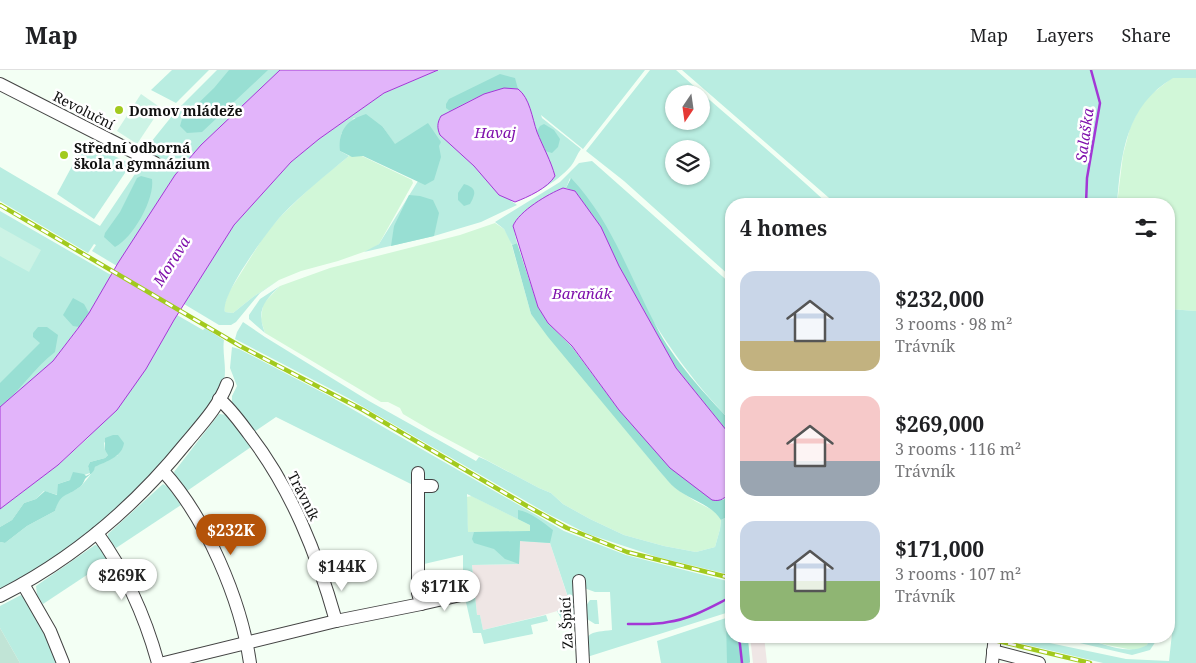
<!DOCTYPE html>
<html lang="en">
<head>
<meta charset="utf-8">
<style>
  :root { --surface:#fff; --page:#f2f2f2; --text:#202124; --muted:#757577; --line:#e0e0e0; --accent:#b45309 }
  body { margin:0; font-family:"Noto Serif",serif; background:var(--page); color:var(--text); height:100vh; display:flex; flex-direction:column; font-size:19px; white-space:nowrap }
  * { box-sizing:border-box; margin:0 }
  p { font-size:16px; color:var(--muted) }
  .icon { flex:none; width:28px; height:28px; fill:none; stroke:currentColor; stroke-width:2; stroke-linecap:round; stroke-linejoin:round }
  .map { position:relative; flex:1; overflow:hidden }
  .side { position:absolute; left:725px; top:128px; width:450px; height:445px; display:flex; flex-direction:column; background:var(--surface); border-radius:20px; box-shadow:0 1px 4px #0004 }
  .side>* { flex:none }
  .needle { width:32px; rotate:193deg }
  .tools { position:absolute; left:665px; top:15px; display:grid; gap:10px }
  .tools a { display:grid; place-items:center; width:45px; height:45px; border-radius:50%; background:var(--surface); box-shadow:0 1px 4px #0004; font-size:25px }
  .price { position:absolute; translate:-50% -42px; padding:0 11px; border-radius:18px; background:#fff; color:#222; font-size:16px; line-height:32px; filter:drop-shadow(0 1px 2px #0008) }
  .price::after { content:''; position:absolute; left:50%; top:30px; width:15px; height:11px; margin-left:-8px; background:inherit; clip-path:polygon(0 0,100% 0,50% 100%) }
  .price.selected { background:var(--accent); color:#fff }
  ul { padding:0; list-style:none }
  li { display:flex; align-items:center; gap:15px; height:125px; padding:0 15px }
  li span { display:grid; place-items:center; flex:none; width:140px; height:100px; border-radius:15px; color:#555 }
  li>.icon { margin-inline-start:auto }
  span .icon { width:60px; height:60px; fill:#fffc; stroke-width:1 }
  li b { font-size:21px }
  h2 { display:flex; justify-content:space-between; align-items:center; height:60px; padding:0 15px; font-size:21px }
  header { display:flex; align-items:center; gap:30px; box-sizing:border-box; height:70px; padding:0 25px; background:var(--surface); border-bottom:1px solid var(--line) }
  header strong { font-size:24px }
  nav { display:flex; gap:28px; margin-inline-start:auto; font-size:18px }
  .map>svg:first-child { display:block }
  .industrial { fill:#efe6e5 }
  .farmland { fill:#d1f7d8 }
  .green { fill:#b9ede1; fill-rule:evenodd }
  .forest { fill:#98dfd3 }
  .cemetery { fill:#c1e4d6 }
  .pitch { fill:#ccf3e5 }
  .water { fill:#e2b4fa; stroke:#a337d6 }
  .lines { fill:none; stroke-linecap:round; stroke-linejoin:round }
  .stream { stroke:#a337d6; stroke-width:2.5 }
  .minor-casing { stroke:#434343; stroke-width:14 }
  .minor { stroke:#fff; stroke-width:12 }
  .rail-casing { stroke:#a2ca1e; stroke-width:4.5 }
  .rail { stroke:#fff; stroke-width:2.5; stroke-dasharray:8; stroke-linecap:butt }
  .poi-dot { fill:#a2ca1e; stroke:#fff; stroke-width:2 }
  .labels { text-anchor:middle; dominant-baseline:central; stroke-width:5; stroke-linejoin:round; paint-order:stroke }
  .street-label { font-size:14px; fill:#101010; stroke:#fff }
  .poi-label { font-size:14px; font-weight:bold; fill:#101010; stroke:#fff; text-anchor:start }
  .water-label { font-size:15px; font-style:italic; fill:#7f10ac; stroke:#fff }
</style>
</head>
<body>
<header>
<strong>Map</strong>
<nav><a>Map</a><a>Layers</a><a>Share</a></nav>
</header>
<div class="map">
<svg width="1196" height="593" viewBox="0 0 1196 593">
  <rect width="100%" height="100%" fill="#f3fff4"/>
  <!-- industrial -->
  <g class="industrial">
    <polygon points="520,471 550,473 571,537 540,546 483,560 480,545 477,545 472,495 519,494"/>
    <polygon points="750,566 764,566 767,593 753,593"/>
  </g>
  <!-- farmland -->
  <g class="farmland">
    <polygon points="1173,7 1196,7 1196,241 1169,239 1169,134 1117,134 1123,85 1130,58 1140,37 1148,27"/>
    <polygon points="349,86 362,86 412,110 413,113 379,174 372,179 338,191 301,201 279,210 253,227 233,243 225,242 224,236 229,222 266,163 281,146 313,115"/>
    <polygon points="495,153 504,159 510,169 531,244 661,403 675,418 695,431 716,442 721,449 720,459 715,477 696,482 664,476 624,465 590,449 563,434 551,423 539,418 432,361 403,344 400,338 388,332 381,332 265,263 261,250 263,234 280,216 330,198 460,165"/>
    <polygon points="472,426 530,455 530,461 468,462 466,427"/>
    <polygon points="1074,566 1150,566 1150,567 1147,575 1141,579 1133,580 1107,575"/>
  </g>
  <!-- green -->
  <g class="green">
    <polygon points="172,0 209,0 176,33 151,20"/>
    <polygon points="217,0 280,0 201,75 175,105 117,196 92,181 96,175 94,174 88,183 0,131 0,97 100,156 143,92 139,90 147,77 176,41"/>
    <path d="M438,0H645L583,79L541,45L542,48L581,79C577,84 575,91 571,96C557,112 532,127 511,131L517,135L481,152L434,166L364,182L379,174L418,111L425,95L395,75L383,57L354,48L341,64L340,81L349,86C326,105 303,123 282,145C269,159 220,225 225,242L233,243L253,227L279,210L260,223L236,252L231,255H219L184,234L234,155L291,92L319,69L384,23Z"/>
    <path d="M650,0H676C726,45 778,88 828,134H731V207L624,111L586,81ZM674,24H701V51H674ZM674,79H701V106H674Z"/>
    <path d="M682,0H1196V8H1173C1126,36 1121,83 1117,134H836Z"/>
    <polygon points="85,72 131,94 94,149 57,124"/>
    <path d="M592,91L731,214V351C662,282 619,192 570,108L566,118C553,120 518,143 513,156L517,173L512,175L504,159L495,152L560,112L579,93Z"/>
    <polygon points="0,141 111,205 89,243 53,291 0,337"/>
    <path d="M280,216C264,231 256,240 265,263L249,249V245L260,229Z"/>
    <polygon points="1169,239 1196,241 1196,593 1103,593 1002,569 1004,566 1021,567 1126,589 1169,591 1175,536 1169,535"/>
    <path d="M177,245L203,260L205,258L224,270C222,283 227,297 224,311C220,325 207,338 198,349C161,401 115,447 62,483C43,497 21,508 0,520V472L5,473L27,456L55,441C56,437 57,432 59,429C65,423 74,422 81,416C84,413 94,401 95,397L118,385L104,372L105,380L109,384L105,388L90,392L88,396L90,403L58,414V425L44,421L36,429L24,433L12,450L0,457V439L58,395L88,368L146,299Z"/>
    <polygon points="243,252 265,267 369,331 476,391 479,387 486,390 539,418 551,423 563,434 590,449 624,465 664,476 696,482 715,477 720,459 721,450 731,445 731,505 657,487 588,464 548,444 348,328 235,269 237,262"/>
    <path d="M232,277L239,279L333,328L564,461L626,485L731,512V566H747L750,593H661L657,571L726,548V543L587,587C585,562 587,563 612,560L610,522H595L584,518L575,553L572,555L562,550L557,541L571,536L550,473L520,471L519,494L472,495L477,545H480L483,560L546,545L548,551L531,555L533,564L484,574L481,563H473L463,519V485L424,494L423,420L276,347L254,362L232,332V326L237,316L230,298ZM467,424L530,455V461L468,462Z"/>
    <polygon points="219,344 227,345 251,377 187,421 185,419 184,420 176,409 174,402"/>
    <polygon points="163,414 168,417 181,435 116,478 108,468 108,464"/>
    <polygon points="95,475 99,476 108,491 43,534 37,525 36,516"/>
    <polygon points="21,525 30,533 59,593 20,593 0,558 0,536"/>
    <polygon points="590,530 597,530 599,554 595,554 587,549 586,536"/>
    <path d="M1049,566C1057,566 1065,565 1073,566C1095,569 1126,588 1147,575L1150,566H1157L1156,571L1150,580L1132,585Z"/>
  </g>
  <!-- forest -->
  <g class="forest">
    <polygon points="229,0 268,0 202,62 187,63 180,56 182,49 214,18"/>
    <path d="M500,4L515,8L518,19C493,16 472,30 450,41L446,38V34L449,29Z"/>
    <path d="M366,44L383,57L395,74L428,53L441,72L439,76L441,87L434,110L425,115L363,86L352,87L340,81C338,60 347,50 366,44Z"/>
    <polygon points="544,54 554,60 560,69 558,77 552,83 545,81 537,61 540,56"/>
    <path d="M141,106L152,109C155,129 133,168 115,177L104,167L105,163L120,142L137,108Z"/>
    <path d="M571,108C611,150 629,205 656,256C672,288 706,326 731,351V366L676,298L619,196L601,157L575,121L566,118Z"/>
    <path d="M464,114C477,118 476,123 470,134L464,136L458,130V123Z"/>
    <polygon points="409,125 420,126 433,130 439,143 434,166 391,176 394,156"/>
    <path d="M517,173L538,237L548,253L572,277L619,340L652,377L723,430L731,421V445L721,450C711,434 690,430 675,418C670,414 666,408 661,403L548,267L531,244L512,175Z"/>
    <polygon points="73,228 84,234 89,243 79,257 73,256 63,245"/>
    <path d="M38,257H47L58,265L55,282C34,298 20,321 0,337V313L40,273L33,267V263Z"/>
    <path d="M113,365H118L124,373C122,387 107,391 95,397C94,403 90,404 85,409C84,411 83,414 81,416C68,427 61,421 55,441L27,456L5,473L0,472V457L12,450L24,433L36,429L45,421L57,425L58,414L70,410L73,402L84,404L86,406L90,404L88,396L90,392L105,388L108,385L105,380V368Z"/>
    <path d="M518,440C530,442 543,452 553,460L550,473L520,471L519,494L505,489L494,479L474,473L472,469L474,462L530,461V455L518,449Z"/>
    <polygon points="726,549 731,550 731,566 744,566 748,568 750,592 748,593 727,593"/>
  </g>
  <!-- cemetery -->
  <polygon class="cemetery" points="0,558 20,593 0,593"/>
  <!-- pitch -->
  <g class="pitch">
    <polygon points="141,24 161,38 137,74 117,61"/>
    <polygon points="0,157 41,180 29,202 0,186"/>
  </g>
  <!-- water -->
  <g class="water">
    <polygon points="280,0 438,0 384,23 319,69 291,92 234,155 174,250 146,299 117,340 58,395 0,439 0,337 53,291 79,257 89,243 118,193 175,105 201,75"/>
    <path d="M504,18L518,19C530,28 532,48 537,62C543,77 551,91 555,106C548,118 528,127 515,132L499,125L474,96L440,65C437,58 437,53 441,46L484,24Z"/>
    <path d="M563,118L575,121L601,157L619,196L676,298L731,366V421C725,428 721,432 712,430L670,398L619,340L572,276L548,253L538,237L513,156C519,141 548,124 563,118Z"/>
  </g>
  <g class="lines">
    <!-- stream -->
    <g class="stream">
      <polyline points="1086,134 1087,108 1100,33 1091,0"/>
      <path d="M628,554C641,554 655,555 668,552C691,549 711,537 731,527"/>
      <polyline points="739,566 742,593"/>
    </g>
    <!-- minor casing -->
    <g class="minor-casing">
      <g id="minor">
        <polyline points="0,14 155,93"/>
        <path d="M163,401C206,448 241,530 250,593"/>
        <polyline points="418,416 432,416"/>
        <path d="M97,463C126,503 145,546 158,593"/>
        <polyline points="579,511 583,593"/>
        <polyline points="23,514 50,561 63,593"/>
        <path d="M0,526C73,489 135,436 186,373C201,355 219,336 227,314"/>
        <polyline points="421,534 465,524"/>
        <polyline points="336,551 421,534 418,523 418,403"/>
        <polyline points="993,581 1039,593"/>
        <path d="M164,593L336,551C317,484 292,420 249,364C240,352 231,339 219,329"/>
        <polyline points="992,593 995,566"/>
      </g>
    </g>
    <!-- minor -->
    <use href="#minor" class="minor"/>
    <!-- rail casing -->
    <g class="rail-casing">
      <g id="rail">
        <polyline points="0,135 240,276 363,340 527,436 567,458 627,482 731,508"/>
        <polyline points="977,566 1090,593"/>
      </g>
    </g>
    <!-- rail -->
    <use href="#rail" class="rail"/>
  </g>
  <!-- markers -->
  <g class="poi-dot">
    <circle cx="119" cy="40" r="5"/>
    <circle cx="64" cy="85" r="5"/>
  </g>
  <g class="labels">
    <!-- street labels -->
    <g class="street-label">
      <text transform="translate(84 40) rotate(27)">Revoluční</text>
      <text transform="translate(304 426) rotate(63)">Trávník</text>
      <text transform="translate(566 553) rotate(-93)">Za Špicí</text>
    </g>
    <!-- poi labels -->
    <g class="poi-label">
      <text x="129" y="40">Domov mládeže</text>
      <text x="74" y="77">Střední odborná<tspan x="74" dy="16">škola a gymnázium</tspan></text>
    </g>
    <!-- water labels -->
    <g class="water-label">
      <text x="495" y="62">Havaj</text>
      <text transform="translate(1084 65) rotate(-82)">Salaška</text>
      <text transform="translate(171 191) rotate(-58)">Morava</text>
      <text x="582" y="223">Baraňák</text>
    </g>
  </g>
</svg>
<div class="tools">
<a><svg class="needle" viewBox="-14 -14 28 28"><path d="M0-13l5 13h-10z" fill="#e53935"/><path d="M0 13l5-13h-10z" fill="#757577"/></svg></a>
<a><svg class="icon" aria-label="layers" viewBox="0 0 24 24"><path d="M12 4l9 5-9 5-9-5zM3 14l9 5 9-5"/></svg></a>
</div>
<b class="price selected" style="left:231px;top:486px">$232K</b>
<b class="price" style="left:342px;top:522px">$144K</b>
<b class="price" style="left:122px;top:531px">$269K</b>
<b class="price" style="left:445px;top:542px">$171K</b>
<section class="side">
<h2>4 homes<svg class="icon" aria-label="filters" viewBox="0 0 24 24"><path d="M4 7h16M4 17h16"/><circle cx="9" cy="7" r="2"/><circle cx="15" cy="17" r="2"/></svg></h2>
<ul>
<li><span style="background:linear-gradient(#c9d6e8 70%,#c2b280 0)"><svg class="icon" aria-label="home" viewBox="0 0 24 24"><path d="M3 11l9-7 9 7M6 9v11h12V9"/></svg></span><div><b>$232,000</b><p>3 rooms · 98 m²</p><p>Trávník</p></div></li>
<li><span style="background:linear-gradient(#f6c9c9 65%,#9aa5b1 0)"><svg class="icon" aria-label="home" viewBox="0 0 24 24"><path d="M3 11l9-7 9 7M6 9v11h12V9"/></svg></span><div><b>$269,000</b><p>3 rooms · 116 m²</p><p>Trávník</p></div></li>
<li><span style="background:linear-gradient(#c9d6e8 60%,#8fb573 0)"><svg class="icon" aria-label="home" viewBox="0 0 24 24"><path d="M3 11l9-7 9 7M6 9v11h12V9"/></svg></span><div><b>$171,000</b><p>3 rooms · 107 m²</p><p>Trávník</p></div></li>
</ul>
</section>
</div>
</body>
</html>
